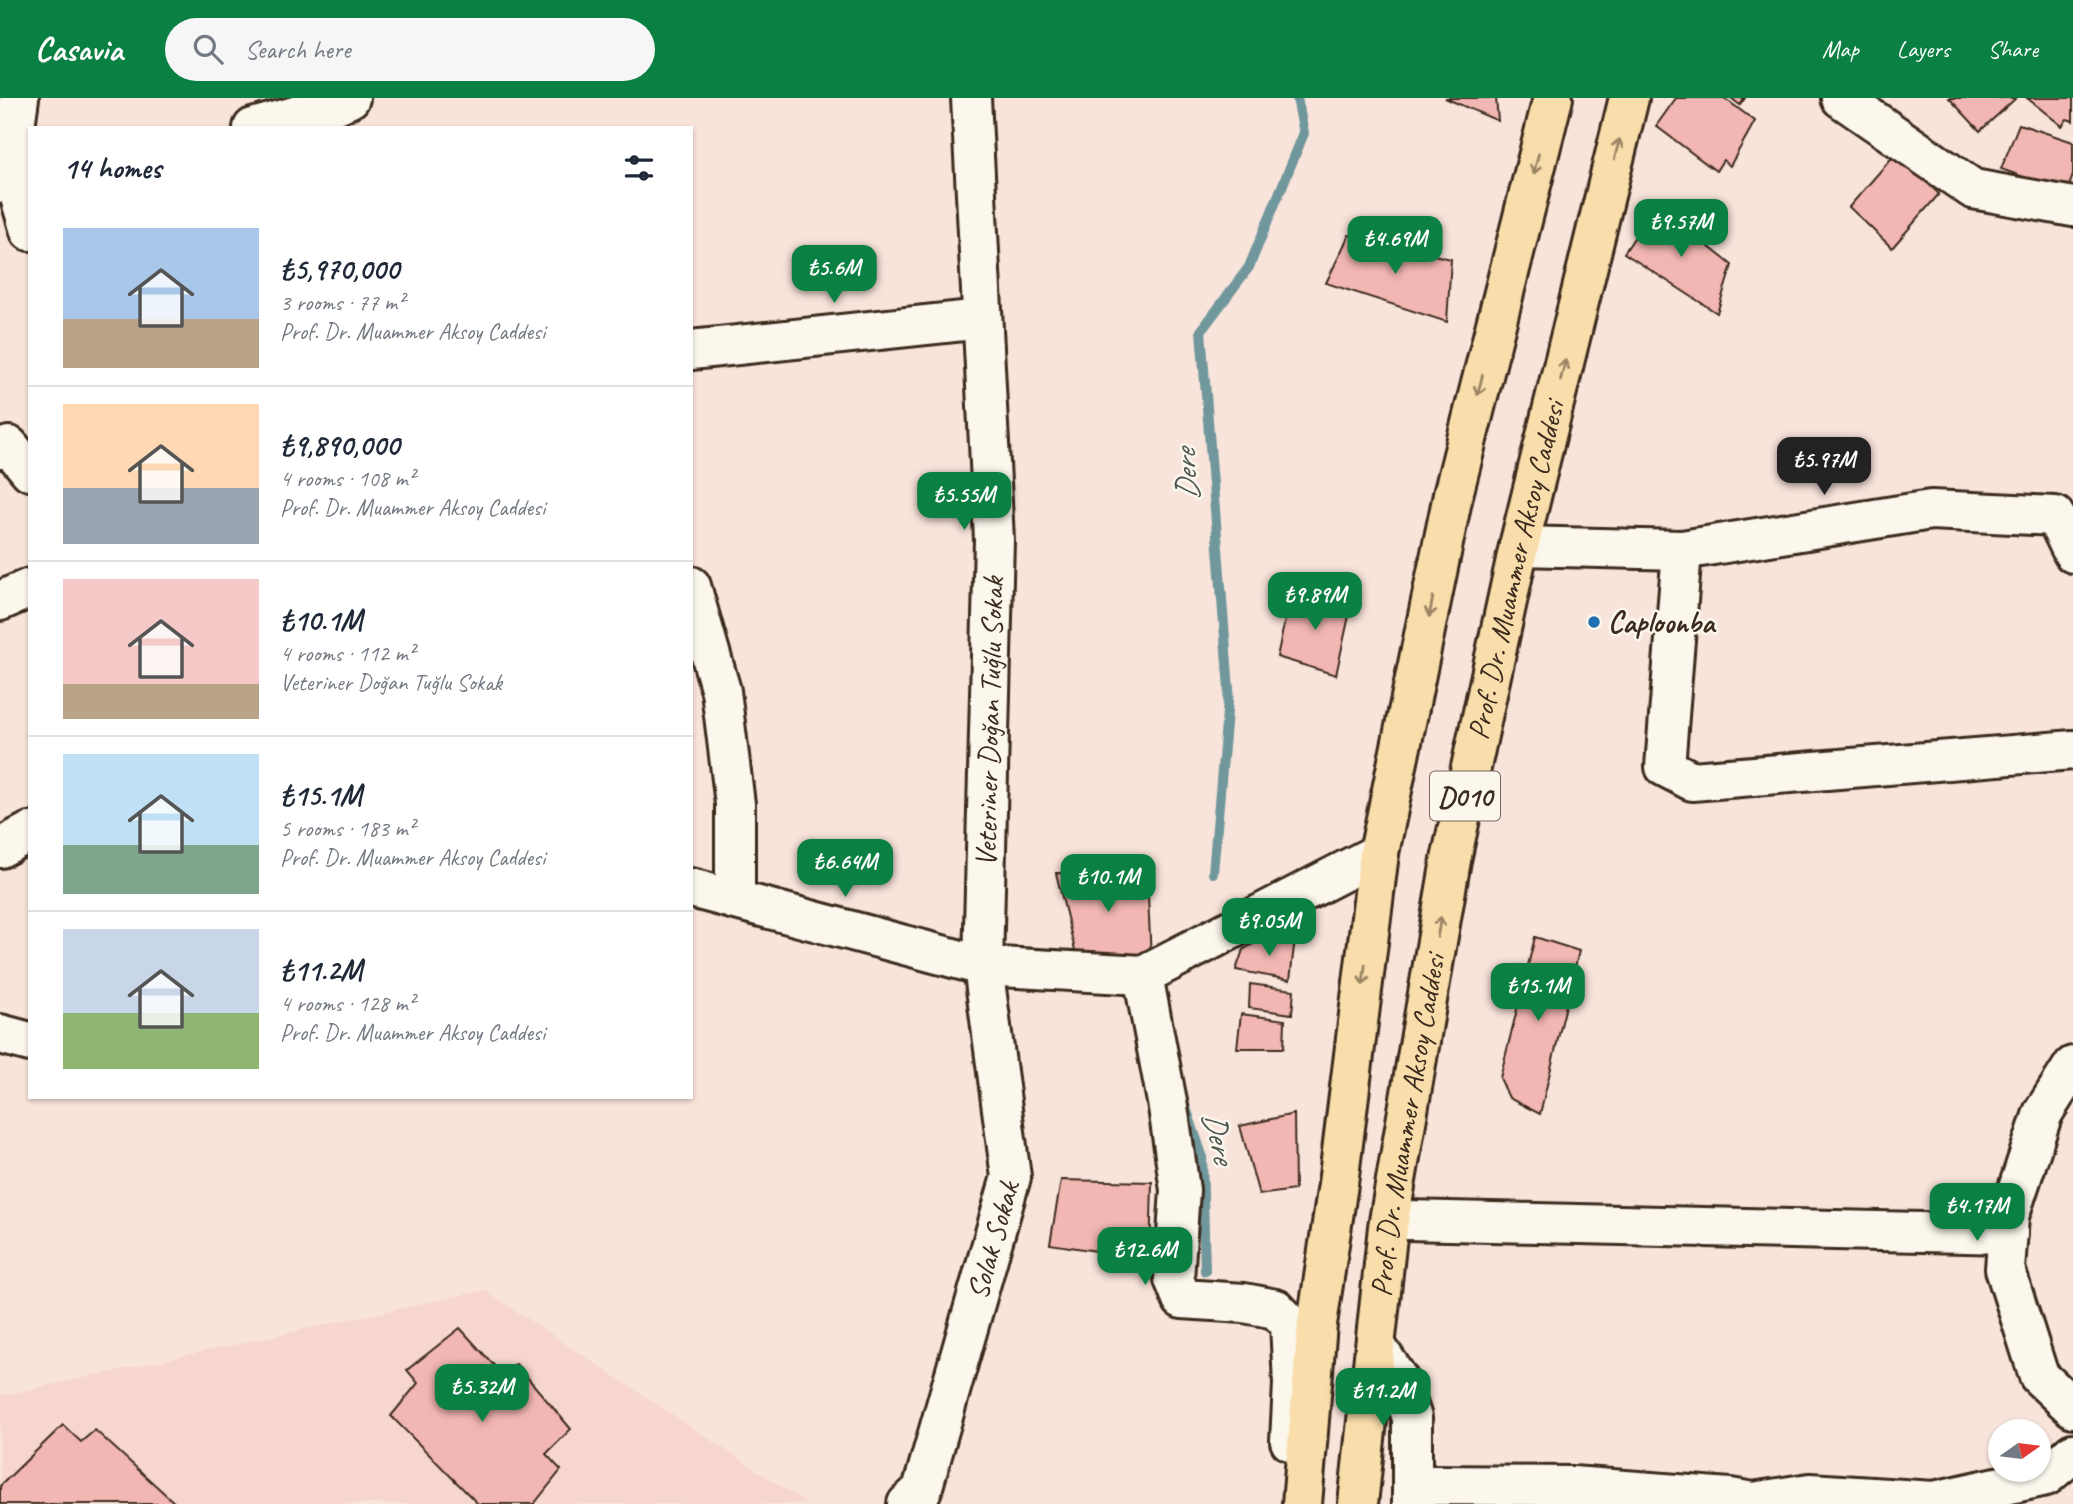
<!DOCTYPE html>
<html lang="en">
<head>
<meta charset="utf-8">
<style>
  :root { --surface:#fff; --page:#f6f6f7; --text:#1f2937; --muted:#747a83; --line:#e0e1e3; --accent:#0b8043 }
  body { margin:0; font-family:Caveat,sans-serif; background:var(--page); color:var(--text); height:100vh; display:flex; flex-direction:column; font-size:26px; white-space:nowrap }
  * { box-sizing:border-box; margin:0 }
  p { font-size:23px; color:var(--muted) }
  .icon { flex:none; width:38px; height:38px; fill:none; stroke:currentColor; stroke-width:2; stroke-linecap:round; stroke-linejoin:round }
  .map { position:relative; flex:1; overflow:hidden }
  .drawer { position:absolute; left:28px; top:28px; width:665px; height:973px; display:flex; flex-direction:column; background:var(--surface); border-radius:0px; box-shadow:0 2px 5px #0004 }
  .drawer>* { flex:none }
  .needle { width:46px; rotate:76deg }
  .buttons { position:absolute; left:1988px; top:1321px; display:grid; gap:14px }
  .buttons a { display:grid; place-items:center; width:63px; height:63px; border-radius:50%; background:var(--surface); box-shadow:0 2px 5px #0004; font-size:35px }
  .price { position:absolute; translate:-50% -60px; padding:0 16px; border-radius:14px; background:var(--accent); color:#fff; font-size:23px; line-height:46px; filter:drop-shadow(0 2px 4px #0008) }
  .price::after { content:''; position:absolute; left:50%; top:42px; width:21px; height:16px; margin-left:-10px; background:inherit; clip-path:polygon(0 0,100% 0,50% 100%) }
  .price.active { background:#222; color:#fff }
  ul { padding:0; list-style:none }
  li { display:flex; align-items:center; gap:21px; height:175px; padding:0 35px }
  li+li { border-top:2px solid var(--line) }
  li span { display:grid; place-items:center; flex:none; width:196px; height:140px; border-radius:0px; color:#555 }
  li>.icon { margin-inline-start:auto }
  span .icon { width:84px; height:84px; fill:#fffc; stroke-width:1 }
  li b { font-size:30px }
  h2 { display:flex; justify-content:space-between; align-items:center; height:84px; padding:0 35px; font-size:30px }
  header { display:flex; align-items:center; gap:42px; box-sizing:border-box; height:98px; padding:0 35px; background:var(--accent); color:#fff }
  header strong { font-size:33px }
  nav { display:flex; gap:38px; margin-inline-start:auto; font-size:24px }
  .search { width:490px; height:63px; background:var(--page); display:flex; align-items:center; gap:18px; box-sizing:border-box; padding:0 24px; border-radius:38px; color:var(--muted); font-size:26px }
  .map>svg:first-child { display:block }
  .built { fill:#f7d6cf }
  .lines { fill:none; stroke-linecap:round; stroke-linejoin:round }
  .stream { stroke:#6f979b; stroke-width:10 }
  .building { fill:#f3b7b3; stroke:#3b2a1e; stroke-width:2 }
  .minor-casing { stroke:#3b2a1e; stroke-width:44 }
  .highway-casing { stroke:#3b2a1e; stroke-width:44 }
  .minor { stroke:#fbf7ec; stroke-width:38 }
  .highway { stroke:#f9deab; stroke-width:38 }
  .oneway { stroke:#9a8464 }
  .poi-dot { fill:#1f6fb2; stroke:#fbf7ec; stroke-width:2.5 }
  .labels { text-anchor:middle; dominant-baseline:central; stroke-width:5; stroke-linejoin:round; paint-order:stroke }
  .shield { fill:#fbf7ec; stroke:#75685c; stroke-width:2 }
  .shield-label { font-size:28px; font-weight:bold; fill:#3b2a1e }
  .street-label { font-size:30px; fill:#3b2a1e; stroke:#fbf7ec }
  .poi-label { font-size:30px; font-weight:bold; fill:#3b2a1e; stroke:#fbf7ec; text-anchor:start }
  .water-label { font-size:32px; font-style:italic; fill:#505752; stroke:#fbf7ec }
</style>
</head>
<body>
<header>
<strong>Casavia</strong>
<div class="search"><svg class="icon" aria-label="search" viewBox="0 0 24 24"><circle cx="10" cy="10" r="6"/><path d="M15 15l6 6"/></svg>Search here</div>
<nav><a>Map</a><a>Layers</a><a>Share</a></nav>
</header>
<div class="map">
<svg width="2073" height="1406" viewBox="0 0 2073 1406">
  <rect width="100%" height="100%" fill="#f9e4db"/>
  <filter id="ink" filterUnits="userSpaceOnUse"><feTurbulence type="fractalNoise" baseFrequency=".0143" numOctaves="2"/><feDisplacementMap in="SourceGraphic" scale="14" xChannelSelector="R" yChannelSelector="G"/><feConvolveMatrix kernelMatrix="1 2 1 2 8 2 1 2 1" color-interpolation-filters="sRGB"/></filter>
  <g filter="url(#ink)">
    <!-- built -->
    <polygon class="built" points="484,1192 808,1406 0,1406 0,1298"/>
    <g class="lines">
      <!-- stream -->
      <g class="stream">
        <polyline points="1213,775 1229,591 1201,233 1249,169 1304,35 1297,0"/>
        <polyline points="1184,1004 1202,1057 1205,1173"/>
      </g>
    </g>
    <!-- building -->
    <g class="building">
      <polygon points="1445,0 1496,0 1498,23"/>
      <polygon points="1676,0 1724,0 1755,23 1730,68 1723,62 1716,73 1656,28"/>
      <polygon points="1731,0 1745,0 1740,7"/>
      <polygon points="1949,0 2016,0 1980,33"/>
      <polygon points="2027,0 2073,0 2073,23 2067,21 2062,28"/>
      <polygon points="2019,26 2073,44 2073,77 2067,94 2001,71"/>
      <polygon points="1896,55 1939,96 1892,150 1849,109"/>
      <polygon points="1656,107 1732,167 1717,215 1624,155"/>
      <polygon points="1349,137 1451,161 1447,224 1326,185"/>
      <polygon points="1291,494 1352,504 1336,577 1277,559"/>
      <polygon points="1056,775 1147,777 1151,862 1076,856"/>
      <polygon points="1267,838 1295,840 1290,882 1236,872 1243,852"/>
      <polygon points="1535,839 1579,853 1540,1016 1509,1000 1500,980"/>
      <polygon points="1250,886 1294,892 1292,916 1249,910"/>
      <polygon points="1241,916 1285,922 1284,950 1237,950"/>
      <polygon points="1294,1016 1295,1092 1259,1097 1240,1028"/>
      <polygon points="1061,1082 1152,1084 1150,1161 1050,1146"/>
      <polygon points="460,1230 500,1274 516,1266 571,1331 546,1356 561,1372 534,1406 478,1406 391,1318 418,1285 407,1272"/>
      <polygon points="63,1327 81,1344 95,1332 176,1406 0,1406 0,1388"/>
    </g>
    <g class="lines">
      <!-- minor casing -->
      <g class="minor-casing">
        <g id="minor">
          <polyline points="1841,0 1973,91 2073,109"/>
          <polyline points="253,30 337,6 350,0"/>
          <polyline points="0,56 10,65 30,133"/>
          <polyline points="0,85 10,65 19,0"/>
          <polyline points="691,252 982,221"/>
          <polyline points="0,351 9,348 30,373"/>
          <polyline points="1519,448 1682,452 1931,412 2055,418 2073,455"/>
          <polyline points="1682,452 1665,669 1692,683 2073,652"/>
          <polyline points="691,488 721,593 735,706 735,802"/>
          <polyline points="0,503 30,490"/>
          <polyline points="0,750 30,734"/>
          <polyline points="691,790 983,868 1143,877 1379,755"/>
          <polyline points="1143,877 1168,1009 1180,1092 1174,1181 1182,1201 1244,1205 1276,1211 1290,1226 1293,1286 1290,1343"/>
          <polyline points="0,936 30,944"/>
          <polyline points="2073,968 2043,1015 2009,1118 2005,1171 2039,1278 2073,1310"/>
          <polyline points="1406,1122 2008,1136"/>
          <polyline points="1376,1248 1400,1284 1412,1320 1412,1406"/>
          <polyline points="1412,1393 1424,1387 1572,1388 1730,1400 1753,1404 1810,1395 1934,1403 2046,1378 2073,1355"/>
          <path id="s1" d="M907,1406L922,1392L1011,1079L983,868L994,442L971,0"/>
        </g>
      </g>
      <!-- highway casing -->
      <g class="highway-casing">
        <g id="highway">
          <polyline points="1302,1406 1317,1226 1338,1086 1379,755 1453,397 1553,0"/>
          <path id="s2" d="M1358,1406L1388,1129L1451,762L1519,448L1629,0"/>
        </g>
      </g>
      <!-- minor -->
      <use href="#minor" class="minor"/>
      <!-- highway -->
      <use href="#highway" class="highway"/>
    </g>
    <!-- one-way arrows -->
    <defs><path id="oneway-shaft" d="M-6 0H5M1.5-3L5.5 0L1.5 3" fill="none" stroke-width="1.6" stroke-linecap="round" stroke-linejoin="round" transform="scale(1.75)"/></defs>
    <g class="oneway">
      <use href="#oneway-shaft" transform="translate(1617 51) rotate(-76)"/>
      <use href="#oneway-shaft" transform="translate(1536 66) rotate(104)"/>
      <use href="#oneway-shaft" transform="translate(1563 272) rotate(-76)"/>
      <use href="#oneway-shaft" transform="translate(1480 287) rotate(104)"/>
      <use href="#oneway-shaft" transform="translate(1431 509) rotate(101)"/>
      <use href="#oneway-shaft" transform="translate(1439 829) rotate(-80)"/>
      <use href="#oneway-shaft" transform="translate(1364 877) rotate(97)"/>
    </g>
  </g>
  <!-- markers -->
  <circle class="poi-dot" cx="1594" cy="524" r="7"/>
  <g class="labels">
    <!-- shield labels -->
    <rect class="shield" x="1430" y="673.5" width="70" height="49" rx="5"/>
    <g class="shield-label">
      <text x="1465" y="698">D010</text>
    </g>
    <!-- street labels -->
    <g class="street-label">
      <text stroke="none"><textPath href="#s2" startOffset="948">Prof. Dr. Muammer Aksoy Caddesi</textPath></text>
      <text stroke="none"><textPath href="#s1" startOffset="803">Veteriner Doğan Tuğlu Sokak</textPath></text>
      <text stroke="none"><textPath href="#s2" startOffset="382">Prof. Dr. Muammer Aksoy Caddesi</textPath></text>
      <text stroke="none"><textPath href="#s1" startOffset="280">Solak Sokak</textPath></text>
    </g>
    <!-- poi labels -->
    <g class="poi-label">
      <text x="1608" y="524">Caploonba</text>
    </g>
    <!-- water labels -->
    <g class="water-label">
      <text transform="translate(1186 377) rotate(-94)">Dere</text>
      <text transform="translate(1219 1039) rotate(77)">Dere</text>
    </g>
  </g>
</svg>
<div class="buttons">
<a><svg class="needle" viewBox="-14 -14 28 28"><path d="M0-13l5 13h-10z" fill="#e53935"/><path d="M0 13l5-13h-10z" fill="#747a83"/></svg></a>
</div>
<b class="price" style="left:1681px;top:161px">₺9.57M</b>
<b class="price" style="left:1395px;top:178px">₺4.69M</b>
<b class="price" style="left:834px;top:207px">₺5.6M</b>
<b class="price active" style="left:1824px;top:399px">₺5.97M</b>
<b class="price" style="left:964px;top:434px">₺5.55M</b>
<b class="price" style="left:1315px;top:534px">₺9.89M</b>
<b class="price" style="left:845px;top:801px">₺6.64M</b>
<b class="price" style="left:1108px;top:816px">₺10.1M</b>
<b class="price" style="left:1269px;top:860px">₺9.05M</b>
<b class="price" style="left:1538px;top:925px">₺15.1M</b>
<b class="price" style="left:1977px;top:1145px">₺4.17M</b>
<b class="price" style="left:1145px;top:1189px">₺12.6M</b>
<b class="price" style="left:482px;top:1326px">₺5.32M</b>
<b class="price" style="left:1383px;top:1330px">₺11.2M</b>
<section class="drawer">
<h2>14 homes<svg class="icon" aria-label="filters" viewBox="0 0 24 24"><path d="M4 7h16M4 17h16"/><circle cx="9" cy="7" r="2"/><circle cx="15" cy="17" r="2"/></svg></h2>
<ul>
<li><span style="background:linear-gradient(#a9c7e8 65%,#b9a48a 0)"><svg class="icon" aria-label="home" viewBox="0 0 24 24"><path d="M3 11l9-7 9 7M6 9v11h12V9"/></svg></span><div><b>₺5,970,000</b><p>3 rooms · 77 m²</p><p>Prof. Dr. Muammer Aksoy Caddesi</p></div></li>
<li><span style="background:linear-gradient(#ffd9b3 60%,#9aa5b1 0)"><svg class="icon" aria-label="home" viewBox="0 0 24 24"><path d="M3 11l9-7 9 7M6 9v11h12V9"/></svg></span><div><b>₺9,890,000</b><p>4 rooms · 108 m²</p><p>Prof. Dr. Muammer Aksoy Caddesi</p></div></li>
<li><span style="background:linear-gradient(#f6c9c9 75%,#b9a48a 0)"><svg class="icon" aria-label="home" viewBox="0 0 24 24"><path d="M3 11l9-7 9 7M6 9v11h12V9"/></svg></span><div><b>₺10.1M</b><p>4 rooms · 112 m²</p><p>Veteriner Doğan Tuğlu Sokak</p></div></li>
<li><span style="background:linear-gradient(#bfe0f5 65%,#7fa58c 0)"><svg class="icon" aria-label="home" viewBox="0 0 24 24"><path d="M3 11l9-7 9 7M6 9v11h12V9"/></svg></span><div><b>₺15.1M</b><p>5 rooms · 183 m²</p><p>Prof. Dr. Muammer Aksoy Caddesi</p></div></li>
<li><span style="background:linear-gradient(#c9d6e8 60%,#8fb573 0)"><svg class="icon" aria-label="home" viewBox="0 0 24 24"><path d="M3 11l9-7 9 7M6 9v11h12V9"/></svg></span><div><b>₺11.2M</b><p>4 rooms · 128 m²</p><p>Prof. Dr. Muammer Aksoy Caddesi</p></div></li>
</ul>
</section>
</div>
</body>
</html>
